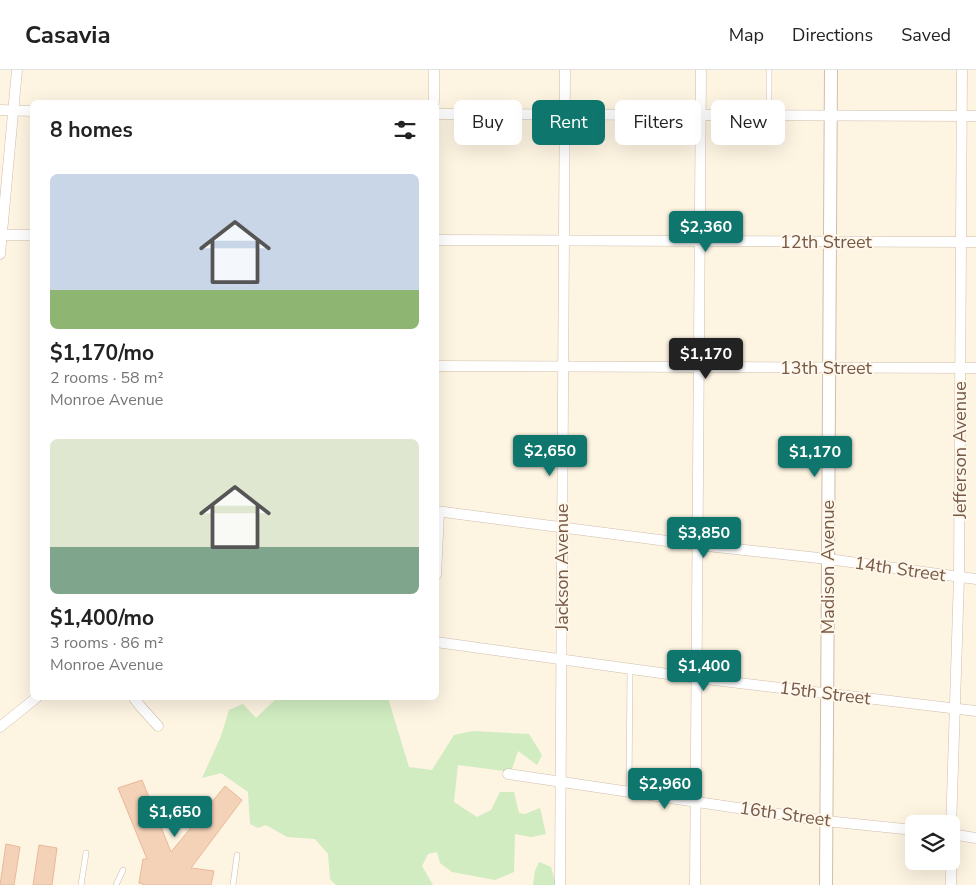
<!DOCTYPE html>
<html lang="en">
<head>
<meta charset="utf-8">
<style>
  :root { --surface:#fff; --page:#f6f6f6; --text:#222; --muted:#767676; --line:#e0e0e0; --accent:#0f766e }
  body { margin:0; font-family:"Nunito Sans",sans-serif; background:var(--page); color:var(--text); height:100vh; display:flex; flex-direction:column; font-size:19px; white-space:nowrap }
  * { box-sizing:border-box; margin:0 }
  p { font-size:16px; color:var(--muted) }
  .icon { flex:none; width:28px; height:28px; fill:none; stroke:currentColor; stroke-width:2; stroke-linecap:round; stroke-linejoin:round }
  .map { position:relative; flex:1; overflow:hidden }
  .drawer { position:absolute; left:30px; top:30px; width:409px; height:600px; display:flex; flex-direction:column; background:var(--surface); border-radius:8px; box-shadow:0 5px 20px #0002 }
  .drawer>* { flex:none }
  .banner { position:absolute; left:454px; top:30px; width:446px; height:45px; display:flex; gap:10px }
  .controls { position:absolute; left:905px; top:745px; display:grid; gap:10px }
  .controls a { display:grid; place-items:center; width:55px; height:55px; border-radius:8px; background:var(--surface); box-shadow:0 5px 20px #0002; font-size:25px }
  .price { position:absolute; translate:-50% -42px; padding:0 11px; border-radius:5px; background:var(--accent); color:#fff; font-size:16px; line-height:32px; filter:drop-shadow(0 1px 2px #0008) }
  .price::after { content:''; position:absolute; left:50%; top:30px; width:15px; height:11px; margin-left:-8px; background:inherit; clip-path:polygon(0 0,100% 0,50% 100%) }
  .price.selected { background:#222; color:#fff }
  ul { padding:0; list-style:none }
  li { display:grid; align-content:center; gap:10px; height:265px; padding:0 20px }
  li span { display:grid; place-items:center; height:155px; border-radius:8px; color:#555 }
  li>.icon { margin-inline-start:auto }
  span .icon { width:90px; height:90px; fill:#fffc; stroke-width:1 }
  li b { font-size:21px }
  h2 { display:flex; justify-content:space-between; align-items:center; height:60px; padding:0 20px; font-size:21px }
  .chip { padding:0 18px; border-radius:8px; background:var(--surface); box-shadow:0 5px 20px #0002; font-size:18px; line-height:45px }
  .chip.selected { background:var(--accent); color:#fff }
  header { display:flex; align-items:center; gap:30px; box-sizing:border-box; height:70px; padding:0 25px; background:var(--surface); border-bottom:1px solid var(--line) }
  header strong { font-size:24px }
  nav { display:flex; gap:28px; margin-inline-start:auto; font-size:18px }
  .map>svg:first-child { display:block }
  .green { fill:#d0ecc0 }
  .building { fill:#f4d2b8; stroke:#e8b998 }
  .lines { fill:none; stroke-linecap:round; stroke-linejoin:round }
  .service-casing { stroke:#d1bdab; stroke-width:6 }
  .minor-casing { stroke:#d1bdab; stroke-width:11 }
  .tertiary-casing { stroke:#d1bdab; stroke-width:14 }
  .service { stroke:#fff; stroke-width:5 }
  .minor { stroke:#fff; stroke-width:10 }
  .tertiary { stroke:#fff; stroke-width:12 }
  .labels { text-anchor:middle; dominant-baseline:central; stroke-width:4; stroke-linejoin:round; paint-order:stroke }
  .street-label { font-size:18px; fill:#775947; stroke:#fff7ea }
</style>
</head>
<body>
<header>
<strong>Casavia</strong>
<nav><a>Map</a><a>Directions</a><a>Saved</a></nav>
</header>
<div class="map">
<svg width="976" height="815" viewBox="0 0 976 815">
  <rect width="100%" height="100%" fill="#fdf4e2"/>
  <!-- green -->
  <g class="green">
    <polygon points="277,628 388,628 409,697 432,700 454,665 473,661 529,664 542,685 537,695 518,681 511,702 458,695 454,732 477,747 491,740 500,722 514,722 519,743 525,744 540,738 546,764 531,767 515,764 514,802 495,810 452,802 440,793 437,782 428,784 422,796 433,815 336,815 330,809 328,784 315,769 287,767 266,755 258,758 250,754 248,722 221,703 202,708 221,666 229,640 243,634 256,648"/>
    <polygon points="539,792 551,797 556,815 533,815 535,801"/>
  </g>
  <!-- building -->
  <g class="building">
    <polygon points="142,710 171,782 225,716 242,730 191,798 214,801 211,815 143,815 143,814 139,813 143,789 147,789 118,718"/>
    <polygon points="6,774 20,777 14,815 0,815"/>
    <polygon points="39,775 57,778 52,815 33,815"/>
  </g>
  <g class="lines">
    <!-- service casing -->
    <g class="service-casing">
      <g id="service">
        <polyline points="769,45 769,0"/>
        <polyline points="629,721 630,598"/>
        <polyline points="81,815 86,783"/>
        <polyline points="116,815 123,800"/>
        <polyline points="233,815 237,785"/>
      </g>
    </g>
    <!-- minor casing -->
    <g class="minor-casing">
      <g id="minor">
        <polyline points="434,0 434,32"/>
        <polyline points="0,40 32,41"/>
        <polyline points="436,44 976,46"/>
        <polyline points="2,165 32,165"/>
        <polyline points="436,170 976,172"/>
        <polyline points="0,184 17,0"/>
        <polyline points="436,296 976,298"/>
        <polyline points="436,441 698,475 828,489 976,509"/>
        <polyline points="436,505 439,442"/>
        <polyline points="436,572 697,608 976,641"/>
        <polyline points="134,628 140,636 158,656"/>
        <polyline points="0,657 36,628"/>
        <polyline points="508,704 826,751 914,760"/>
        <polyline points="951,760 959,507 962,0"/>
        <polyline points="951,764 976,768"/>
        <polyline points="560,815 565,0"/>
        <polyline points="695,815 701,0"/>
        <polyline points="951,815 951,791"/>
      </g>
    </g>
    <!-- tertiary casing -->
    <g class="tertiary-casing">
      <polyline id="tertiary" points="826,815 831,0"/>
    </g>
    <!-- service -->
    <use href="#service" class="service"/>
    <!-- minor -->
    <use href="#minor" class="minor"/>
    <!-- tertiary -->
    <use href="#tertiary" class="tertiary"/>
  </g>
  <g class="labels">
    <!-- street labels -->
    <g class="street-label">
      <text x="826" y="172">12th Street</text>
      <text x="826" y="298">13th Street</text>
      <text transform="translate(960 380) rotate(-90)">Jefferson Avenue</text>
      <text transform="translate(562 497) rotate(-90)">Jackson Avenue</text>
      <text transform="translate(828 497) rotate(-90)">Madison Avenue</text>
      <text transform="translate(900 499) rotate(8)">14th Street</text>
      <text transform="translate(825 623) rotate(7)">15th Street</text>
      <text transform="translate(785 744) rotate(8)">16th Street</text>
    </g>
  </g>
</svg>
<div class="controls">
<a><svg class="icon" aria-label="layers" viewBox="0 0 24 24"><path d="M12 4l9 5-9 5-9-5zM3 14l9 5 9-5"/></svg></a>
</div>
<b class="price" style="left:706px;top:183px">$2,360</b>
<b class="price selected" style="left:706px;top:310px">$1,170</b>
<b class="price" style="left:550px;top:407px">$2,650</b>
<b class="price" style="left:815px;top:408px">$1,170</b>
<b class="price" style="left:704px;top:489px">$3,850</b>
<b class="price" style="left:704px;top:622px">$1,400</b>
<b class="price" style="left:665px;top:740px">$2,960</b>
<b class="price" style="left:175px;top:768px">$1,650</b>
<div class="banner">
<a class="chip">Buy</a>
<a class="chip selected">Rent</a>
<a class="chip">Filters</a>
<a class="chip">New</a>
</div>
<section class="drawer">
<h2>8 homes<svg class="icon" aria-label="filters" viewBox="0 0 24 24"><path d="M4 7h16M4 17h16"/><circle cx="9" cy="7" r="2"/><circle cx="15" cy="17" r="2"/></svg></h2>
<ul>
<li><span style="background:linear-gradient(#c9d6e8 75%,#8fb573 0)"><svg class="icon" aria-label="home" viewBox="0 0 24 24"><path d="M3 11l9-7 9 7M6 9v11h12V9"/></svg></span><div><b>$1,170/mo</b><p>2 rooms · 58 m²</p><p>Monroe Avenue</p></div></li>
<li><span style="background:linear-gradient(#dfe7d0 70%,#7fa58c 0)"><svg class="icon" aria-label="home" viewBox="0 0 24 24"><path d="M3 11l9-7 9 7M6 9v11h12V9"/></svg></span><div><b>$1,400/mo</b><p>3 rooms · 86 m²</p><p>Monroe Avenue</p></div></li>
</ul>
</section>
</div>
</body>
</html>
